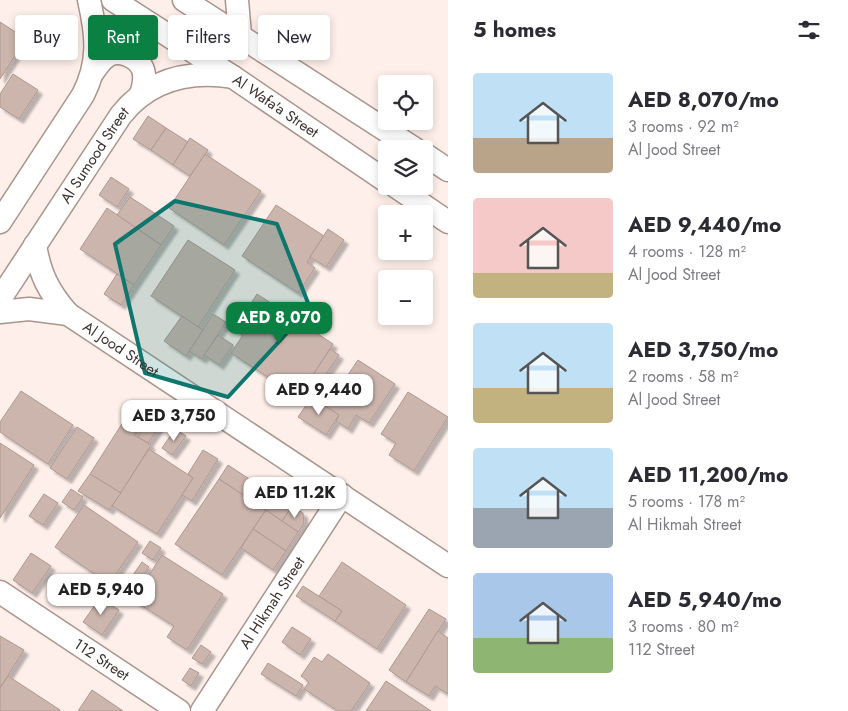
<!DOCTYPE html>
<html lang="en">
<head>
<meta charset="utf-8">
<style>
  :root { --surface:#fff; --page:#f2f2f3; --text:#2b2b33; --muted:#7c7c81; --accent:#0b8043 }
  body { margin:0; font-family:Jost,sans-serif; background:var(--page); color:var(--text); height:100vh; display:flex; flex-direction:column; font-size:19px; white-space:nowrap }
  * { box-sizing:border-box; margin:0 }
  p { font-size:16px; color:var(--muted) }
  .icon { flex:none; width:28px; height:28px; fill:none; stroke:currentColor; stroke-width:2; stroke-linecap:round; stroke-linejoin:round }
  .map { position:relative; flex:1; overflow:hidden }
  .sheet { display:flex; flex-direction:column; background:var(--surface); width:400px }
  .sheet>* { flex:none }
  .hud { position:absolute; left:15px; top:15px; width:358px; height:45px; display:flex; gap:10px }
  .tools { position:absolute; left:378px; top:75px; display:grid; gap:10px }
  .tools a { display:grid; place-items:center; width:55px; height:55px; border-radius:5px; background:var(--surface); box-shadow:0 2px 8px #0003; font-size:25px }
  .price { position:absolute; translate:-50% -42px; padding:0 11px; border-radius:10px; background:#fff; color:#222; font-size:16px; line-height:32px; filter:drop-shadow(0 1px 2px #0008) }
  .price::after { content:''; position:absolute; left:50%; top:30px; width:15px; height:11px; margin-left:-8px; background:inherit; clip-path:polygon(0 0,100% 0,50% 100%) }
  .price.selected { background:var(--accent); color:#fff }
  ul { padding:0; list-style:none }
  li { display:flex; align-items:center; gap:15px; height:125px; padding:0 25px }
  li span { display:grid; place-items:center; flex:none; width:140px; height:100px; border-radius:5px; color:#555 }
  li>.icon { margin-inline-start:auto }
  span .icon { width:60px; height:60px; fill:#fffc; stroke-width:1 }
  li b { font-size:21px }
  h2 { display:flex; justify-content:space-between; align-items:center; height:60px; padding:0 25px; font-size:21px }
  .tag { padding:0 18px; border-radius:5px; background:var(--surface); box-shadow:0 2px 8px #0003; font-size:18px; line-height:45px }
  .tag.selected { background:var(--accent); color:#fff }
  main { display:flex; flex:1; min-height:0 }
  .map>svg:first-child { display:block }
  .building { fill:#ccb5ad; stroke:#ae9890; filter:url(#shadow) }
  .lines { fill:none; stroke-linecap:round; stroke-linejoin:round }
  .minor-casing { stroke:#aa948c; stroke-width:25 }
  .minor { stroke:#fff; stroke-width:22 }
  .marked { fill:#0f766e; fill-opacity:0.2; stroke:#0f766e; stroke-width:4; stroke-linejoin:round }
  .labels { text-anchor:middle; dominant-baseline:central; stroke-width:4.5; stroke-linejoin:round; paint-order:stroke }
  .street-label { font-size:15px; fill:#3a312d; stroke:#fff }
</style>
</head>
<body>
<main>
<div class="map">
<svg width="448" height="711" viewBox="0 0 448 711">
  <defs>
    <filter id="shadow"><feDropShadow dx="4.5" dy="4.5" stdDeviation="1" flood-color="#0004"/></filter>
  </defs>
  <rect width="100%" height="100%" fill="#feefea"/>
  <!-- building -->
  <g class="building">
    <polygon points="0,22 26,39 0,79"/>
    <circle cx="57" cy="38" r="10"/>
    <polygon points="13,74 38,90 19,119 0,107 0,94"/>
    <polygon points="148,116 166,128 151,150 133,139"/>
    <polygon points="166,128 188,142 173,165 151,150"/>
    <polygon points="190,138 208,150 190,176 173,165"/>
    <polygon points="205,154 261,191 224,245 169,208"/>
    <polygon points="111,177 129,189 117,207 99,195"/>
    <polygon points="130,197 174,226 161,245 117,215"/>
    <polygon points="276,205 324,236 307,262 315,268 298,293 242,256"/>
    <polygon points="107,208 161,245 134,285 80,249"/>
    <polygon points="328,229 344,240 326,267 310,257"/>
    <polygon points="188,240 235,270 198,327 151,296"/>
    <polygon points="117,274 134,285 121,305 104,294"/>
    <polygon points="257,294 333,344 311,378 304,374 292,393 231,353 243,335 234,329"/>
    <polygon points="213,314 226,322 202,359 189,351"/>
    <polygon points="182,316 203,330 186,356 164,341"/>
    <polygon points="218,335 233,345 219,365 204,355"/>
    <polygon points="330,349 339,355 315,390 307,384"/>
    <polygon points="358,360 395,384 369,423 356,415 348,429 336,421 339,415 326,407"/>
    <polygon points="21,391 73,425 48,464 0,432 0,422"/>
    <polygon points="408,392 448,417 414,471 389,455 396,443 381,434"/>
    <polygon points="312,397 339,415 326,435 298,417"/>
    <polygon points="153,414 163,421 148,443 138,437"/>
    <polygon points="125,419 138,428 134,435 151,445 121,493 90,474"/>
    <polygon points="77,427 94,438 67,479 50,468"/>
    <polygon points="175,429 186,436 172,455 162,448"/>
    <polygon points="0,443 34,465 0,518"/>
    <polygon points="149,449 193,478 157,534 112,506"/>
    <polygon points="203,450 218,459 192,501 182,495 193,478 188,474"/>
    <polygon points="228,465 292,507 282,521 219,479"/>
    <polygon points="90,474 121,493 109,510 78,491"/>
    <polygon points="219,479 266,510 222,575 175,544"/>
    <polygon points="71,489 83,497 74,510 62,502"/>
    <polygon points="44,494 58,503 43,525 29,516"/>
    <polygon points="84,505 138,542 109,584 55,547"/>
    <polygon points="292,507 303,513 304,524 298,532 282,521"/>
    <polygon points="266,510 298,532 286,551 253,529"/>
    <polygon points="253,529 286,551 273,570 241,548"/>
    <polygon points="150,541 161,548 153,560 142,553"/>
    <polygon points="31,553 51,566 32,593 13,580"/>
    <polygon points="162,555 223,594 187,650 167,637 174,626 133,600"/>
    <polygon points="142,562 149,567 132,590 126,585"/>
    <polygon points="342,562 406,605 377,649 335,621 342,611 319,596"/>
    <polygon points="303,586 342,611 335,621 296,596"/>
    <polygon points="100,598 119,610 102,635 83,622"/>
    <polygon points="429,609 446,619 406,682 389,670"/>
    <polygon points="292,627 311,639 300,655 282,642"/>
    <polygon points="438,631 448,638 448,694 435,686 429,696 406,682"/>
    <polygon points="0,636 24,650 0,688"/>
    <polygon points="201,645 211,652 202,664 192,658"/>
    <polygon points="328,654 370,683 351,711 338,711 304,689 309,682 301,676 314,657 322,662"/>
    <polygon points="268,663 303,685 296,696 261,674"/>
    <polygon points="190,668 199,673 191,686 182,680"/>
    <polygon points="8,676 60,710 59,711 0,711 0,688"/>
    <polygon points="386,681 431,711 366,711"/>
    <polygon points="92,690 123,711 78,711"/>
  </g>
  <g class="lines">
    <!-- minor casing -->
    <g class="minor-casing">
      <g id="minor">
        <path id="s1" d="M113,0L233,77L386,181"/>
        <polyline points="184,0 415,149"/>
        <polyline points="237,0 240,35"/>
        <path d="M93,72C97,66 101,60 107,56C121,48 142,58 144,74C145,81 143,88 141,94"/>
        <polyline points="424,154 448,170"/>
        <polyline points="395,186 448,222"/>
        <path d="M0,222L83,95C100,62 97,35 89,0"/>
        <path id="s2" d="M35,245C40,275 49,292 68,314L448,566"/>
        <path id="s3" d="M0,299L121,115C150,79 189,70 233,77"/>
        <polyline points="0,312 29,309 68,314"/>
        <path id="s4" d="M0,592L179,711"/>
        <path id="s5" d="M202,711L342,495"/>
      </g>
    </g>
    <!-- minor -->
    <use href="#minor" class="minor"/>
  </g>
  <!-- marked area -->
  <path class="marked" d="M175,201L277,224L310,308L228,397L145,373L115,244Z"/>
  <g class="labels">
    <!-- street labels -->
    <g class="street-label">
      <text stroke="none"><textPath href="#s1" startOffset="194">Al Wafa'a Street</textPath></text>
      <text stroke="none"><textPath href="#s3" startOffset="172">Al Sumood Street</textPath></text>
      <text stroke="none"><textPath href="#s2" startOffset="141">Al Jood Street</textPath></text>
      <text stroke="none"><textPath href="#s5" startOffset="129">Al Hikmah Street</textPath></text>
      <text stroke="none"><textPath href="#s4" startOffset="122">112 Street</textPath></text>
    </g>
  </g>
</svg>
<div class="tools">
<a><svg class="icon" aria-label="locate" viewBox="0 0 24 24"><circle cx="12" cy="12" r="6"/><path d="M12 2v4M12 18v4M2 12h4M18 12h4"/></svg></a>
<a><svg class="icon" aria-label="layers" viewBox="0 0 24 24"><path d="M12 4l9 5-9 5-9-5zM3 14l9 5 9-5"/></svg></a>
<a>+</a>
<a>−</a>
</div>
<b class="price selected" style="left:279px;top:344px">AED 8,070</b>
<b class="price" style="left:319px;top:416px">AED 9,440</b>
<b class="price" style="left:174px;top:442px">AED 3,750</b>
<b class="price" style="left:295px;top:519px">AED 11.2K</b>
<b class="price" style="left:101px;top:616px">AED 5,940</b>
<div class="hud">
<a class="tag">Buy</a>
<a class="tag selected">Rent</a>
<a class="tag">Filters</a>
<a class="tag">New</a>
</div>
</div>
<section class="sheet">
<h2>5 homes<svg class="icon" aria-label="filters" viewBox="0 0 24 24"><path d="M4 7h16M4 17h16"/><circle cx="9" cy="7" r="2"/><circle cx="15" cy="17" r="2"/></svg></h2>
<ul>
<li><span style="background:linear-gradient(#bfe0f5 65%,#b9a48a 0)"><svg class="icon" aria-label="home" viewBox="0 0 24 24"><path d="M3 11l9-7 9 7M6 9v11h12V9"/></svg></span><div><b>AED 8,070/mo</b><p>3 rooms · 92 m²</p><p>Al Jood Street</p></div></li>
<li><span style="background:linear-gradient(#f6c9c9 75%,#c2b280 0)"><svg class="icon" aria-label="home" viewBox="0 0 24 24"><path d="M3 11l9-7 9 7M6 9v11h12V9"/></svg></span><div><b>AED 9,440/mo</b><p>4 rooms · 128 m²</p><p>Al Jood Street</p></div></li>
<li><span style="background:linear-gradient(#bfe0f5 65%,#c2b280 0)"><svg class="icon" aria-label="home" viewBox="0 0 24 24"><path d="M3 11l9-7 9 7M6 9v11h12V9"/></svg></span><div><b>AED 3,750/mo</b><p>2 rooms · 58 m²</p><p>Al Jood Street</p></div></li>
<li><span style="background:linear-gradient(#bfe0f5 60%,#9aa5b1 0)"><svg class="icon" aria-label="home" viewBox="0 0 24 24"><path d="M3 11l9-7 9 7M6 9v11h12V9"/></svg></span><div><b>AED 11,200/mo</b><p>5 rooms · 178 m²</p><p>Al Hikmah Street</p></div></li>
<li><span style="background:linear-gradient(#a9c7e8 65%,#8fb573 0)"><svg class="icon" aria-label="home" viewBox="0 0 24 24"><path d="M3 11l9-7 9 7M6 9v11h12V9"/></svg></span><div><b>AED 5,940/mo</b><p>3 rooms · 80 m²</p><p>112 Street</p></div></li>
</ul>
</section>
</main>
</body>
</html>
